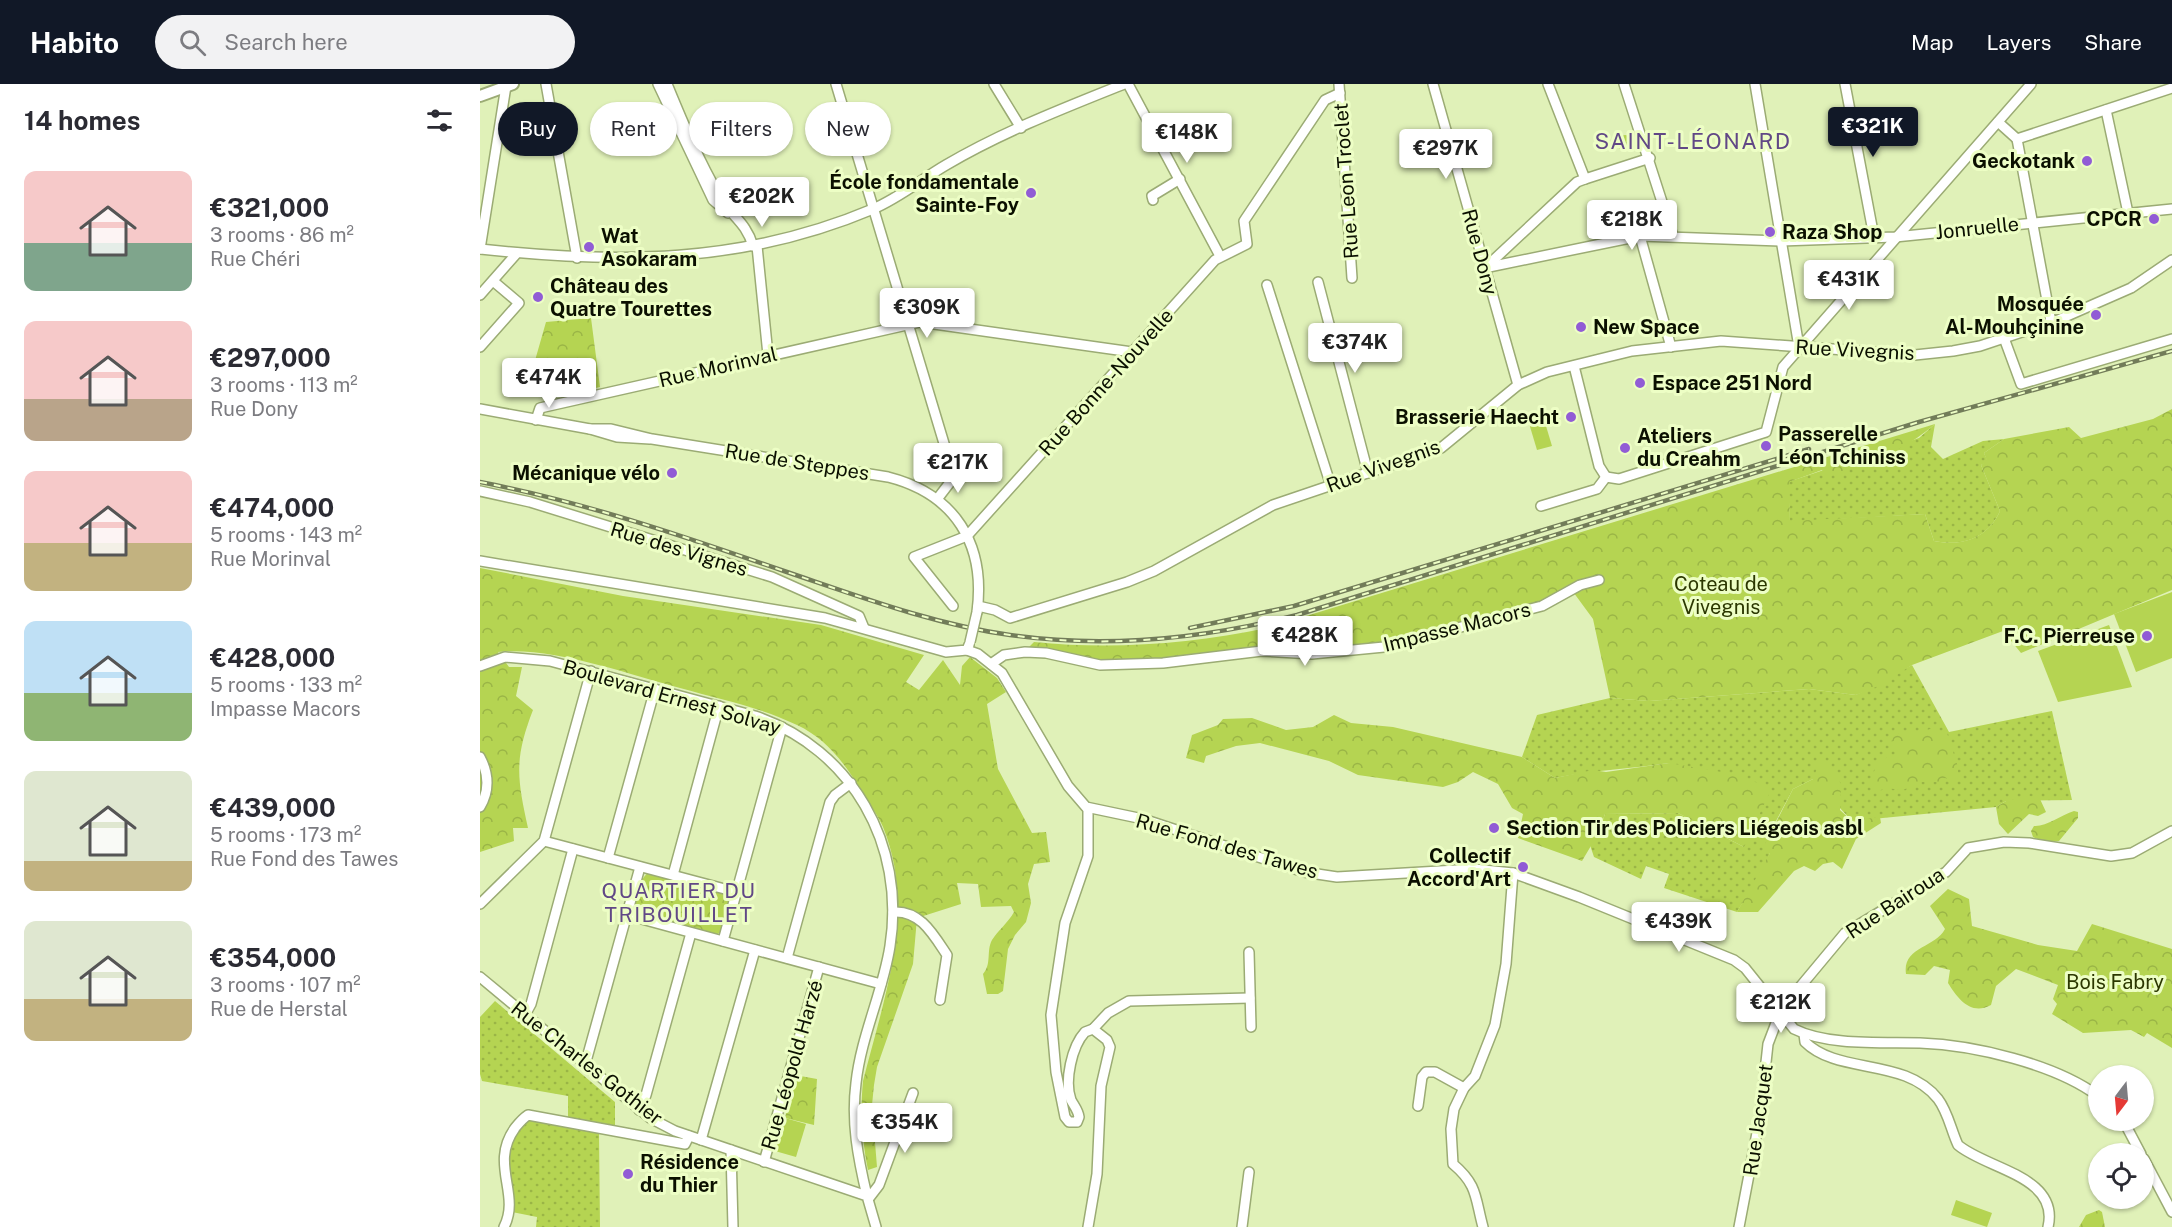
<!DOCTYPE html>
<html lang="en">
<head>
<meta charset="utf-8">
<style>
  :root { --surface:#fff; --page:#f2f2f3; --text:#2b2b33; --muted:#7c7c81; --accent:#111827 }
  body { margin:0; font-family:"Public Sans",sans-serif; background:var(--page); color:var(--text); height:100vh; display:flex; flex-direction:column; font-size:22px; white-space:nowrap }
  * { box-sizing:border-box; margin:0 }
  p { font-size:20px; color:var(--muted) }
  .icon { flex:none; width:33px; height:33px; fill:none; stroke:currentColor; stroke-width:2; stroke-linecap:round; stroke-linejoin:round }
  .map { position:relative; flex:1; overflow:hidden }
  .details { display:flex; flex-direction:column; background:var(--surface); width:480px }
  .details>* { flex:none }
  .hud { position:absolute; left:18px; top:18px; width:570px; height:54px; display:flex; gap:12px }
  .needle { width:39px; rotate:196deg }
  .fabs { position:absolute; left:1608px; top:981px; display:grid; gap:12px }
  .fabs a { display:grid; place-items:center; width:66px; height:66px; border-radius:50%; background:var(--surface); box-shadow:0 2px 4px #0004; font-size:30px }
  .price { position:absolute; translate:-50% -51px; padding:0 14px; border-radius:6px; background:#fff; color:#222; font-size:20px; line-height:39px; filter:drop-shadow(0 2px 3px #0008) }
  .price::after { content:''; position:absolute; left:50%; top:36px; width:18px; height:14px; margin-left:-9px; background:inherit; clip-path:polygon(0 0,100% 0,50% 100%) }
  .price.current { background:var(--accent); color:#fff }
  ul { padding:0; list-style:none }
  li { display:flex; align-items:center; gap:18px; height:150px; padding:0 24px }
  li span { display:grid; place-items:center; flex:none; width:168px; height:120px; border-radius:12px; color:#555 }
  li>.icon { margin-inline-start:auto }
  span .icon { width:72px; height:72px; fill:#fffc; stroke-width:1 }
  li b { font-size:26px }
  h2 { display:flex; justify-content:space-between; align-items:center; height:72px; padding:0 24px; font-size:26px }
  .chip { padding:0 21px; border-radius:27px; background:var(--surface); box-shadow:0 2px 4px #0004; font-size:21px; line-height:54px }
  .chip.current { background:var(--accent); color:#fff }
  header { display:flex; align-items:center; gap:36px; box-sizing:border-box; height:84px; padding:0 30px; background:var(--accent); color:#fff }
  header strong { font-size:28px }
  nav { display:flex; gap:33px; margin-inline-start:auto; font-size:21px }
  .search { width:420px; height:54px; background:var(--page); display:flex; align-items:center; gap:15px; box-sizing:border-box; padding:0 21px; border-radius:33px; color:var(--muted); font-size:22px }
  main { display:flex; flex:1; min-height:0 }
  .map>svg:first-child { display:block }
  .grass { fill:url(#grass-dots) }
  .forest { fill:url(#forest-crowns) }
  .pitch { fill:#b5d452 }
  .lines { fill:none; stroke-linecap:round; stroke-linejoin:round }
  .minor-casing { stroke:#9bab74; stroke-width:12 }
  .major-casing { stroke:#9bab74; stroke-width:14 }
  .minor { stroke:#fff; stroke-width:9 }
  .major { stroke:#fff; stroke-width:10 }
  .rail-casing { stroke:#727c59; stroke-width:4.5 }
  .rail { stroke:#edfec5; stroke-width:2; stroke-dasharray:7; stroke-linecap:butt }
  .minor-bridge-casing { stroke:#9bab74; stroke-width:12; stroke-linecap:butt }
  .minor-bridge { stroke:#fff; stroke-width:9 }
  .poi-dot { fill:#915cd5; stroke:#edfec5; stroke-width:2 }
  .labels { text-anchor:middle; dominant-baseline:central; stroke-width:6; stroke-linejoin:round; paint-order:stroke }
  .poi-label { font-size:20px; font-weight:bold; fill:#0b1000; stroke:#edfec5; text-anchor:start }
  .street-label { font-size:20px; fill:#0b1000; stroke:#edfec5 }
  .park-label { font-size:20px; fill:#2b3700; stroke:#edfec5 }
  .neighbourhood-label { font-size:21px; letter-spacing:1.5px; fill:#614886; stroke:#edfec5 }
  .quarter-label { font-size:22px; letter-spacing:1.5px; fill:#614886; stroke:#edfec5 }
</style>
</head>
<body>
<header>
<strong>Habito</strong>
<div class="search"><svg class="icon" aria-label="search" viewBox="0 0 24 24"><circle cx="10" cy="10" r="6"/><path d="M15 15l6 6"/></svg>Search here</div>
<nav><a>Map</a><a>Layers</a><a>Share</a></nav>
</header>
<main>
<section class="details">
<h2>14 homes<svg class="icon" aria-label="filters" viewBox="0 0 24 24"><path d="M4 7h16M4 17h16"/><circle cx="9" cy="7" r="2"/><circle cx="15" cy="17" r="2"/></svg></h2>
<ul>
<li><span style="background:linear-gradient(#f6c9c9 60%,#7fa58c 0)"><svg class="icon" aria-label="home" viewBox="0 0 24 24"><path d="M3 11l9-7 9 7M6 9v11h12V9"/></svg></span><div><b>€321,000</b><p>3 rooms · 86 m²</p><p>Rue Chéri</p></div></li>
<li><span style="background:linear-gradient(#f6c9c9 65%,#b9a48a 0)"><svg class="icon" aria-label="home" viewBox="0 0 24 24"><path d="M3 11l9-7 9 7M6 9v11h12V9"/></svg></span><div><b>€297,000</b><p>3 rooms · 113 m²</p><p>Rue Dony</p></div></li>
<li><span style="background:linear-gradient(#f6c9c9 60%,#c2b280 0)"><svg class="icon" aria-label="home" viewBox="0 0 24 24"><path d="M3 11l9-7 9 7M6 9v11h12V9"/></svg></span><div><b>€474,000</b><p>5 rooms · 143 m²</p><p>Rue Morinval</p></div></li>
<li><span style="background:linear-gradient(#bfe0f5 60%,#8fb573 0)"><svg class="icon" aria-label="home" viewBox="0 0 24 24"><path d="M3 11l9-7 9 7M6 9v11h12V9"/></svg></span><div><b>€428,000</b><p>5 rooms · 133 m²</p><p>Impasse Macors</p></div></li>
<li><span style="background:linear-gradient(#dfe7d0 75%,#c2b280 0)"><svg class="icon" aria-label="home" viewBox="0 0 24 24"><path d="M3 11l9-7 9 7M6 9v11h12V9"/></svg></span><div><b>€439,000</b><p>5 rooms · 173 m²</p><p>Rue Fond des Tawes</p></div></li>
<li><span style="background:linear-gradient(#dfe7d0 65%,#c2b280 0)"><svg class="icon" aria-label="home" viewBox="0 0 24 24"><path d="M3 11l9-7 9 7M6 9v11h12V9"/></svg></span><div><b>€354,000</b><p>3 rooms · 107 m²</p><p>Rue de Herstal</p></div></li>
</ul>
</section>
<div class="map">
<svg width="1692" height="1143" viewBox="0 0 1692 1143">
  <defs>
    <pattern id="grass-dots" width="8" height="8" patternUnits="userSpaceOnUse" patternTransform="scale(1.5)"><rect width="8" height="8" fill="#b5d452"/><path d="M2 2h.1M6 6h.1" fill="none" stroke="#9ab546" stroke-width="1.8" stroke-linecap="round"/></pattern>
    <pattern id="forest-crowns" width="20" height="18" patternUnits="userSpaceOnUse" patternTransform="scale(1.5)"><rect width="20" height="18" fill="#b5d452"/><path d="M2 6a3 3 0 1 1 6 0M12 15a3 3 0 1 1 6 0" fill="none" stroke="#9ab546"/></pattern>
  </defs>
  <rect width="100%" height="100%" fill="#e0f1b8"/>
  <!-- grass -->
  <g class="grass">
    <path d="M1455,340L1451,363L1463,375L1503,357L1524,355L1504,369L1508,378L1501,381L1520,427C1508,454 1483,463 1454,457L1445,430L1310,438L1308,398L1439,354Z"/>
    <path d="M1432,581L1469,648L1572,627L1592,716L1526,717L1516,723L1372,737L1333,695L1313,705L1296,737L1290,769L1283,785L1257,828L1184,804L1189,790L1166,782L1161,795L1114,773L1110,761L1118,750L1125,730L1198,729L1264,763L1189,679C1151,685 1113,686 1075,694L1042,673L1057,631L1130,614L1169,617L1329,605L1376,611Z"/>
    <polygon points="15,917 135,1018 135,1044 88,1036 88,1012 2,997 0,990 0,933"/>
    <polygon points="49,1033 119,1047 120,1143 56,1143 57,1133 32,1128 27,1059"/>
  </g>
  <!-- forest -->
  <g class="forest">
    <circle cx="1145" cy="59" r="8"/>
    <polygon points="111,234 120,303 103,307 99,291 48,301 66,238"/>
    <path d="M1692,325V506L1541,569L1523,547L1432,581L1401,601L1376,611L1329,605L1169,617L1130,614L1113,535L1091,505L1062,522L920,555L841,567L621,577L548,564L554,558C632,566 710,560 787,544L1455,340C1424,367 1386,381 1347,393L1342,386L1309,398L1310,437L1445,430L1454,457C1482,463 1508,454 1520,427L1501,381L1507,377L1504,369L1524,355L1589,343L1601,354L1673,335Z"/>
    <path d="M0,484L143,512L341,541L444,571L426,598L439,606L463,576L480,601L482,582L490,573L517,594L526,608L507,620L518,685L552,749L566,748L570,778L554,780L548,800L551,819L546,838L535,851L528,865L523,907L518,910H507L503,890C512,880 506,867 512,856C518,846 528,839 534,828L531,822L501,823L498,800L477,799L481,820L437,834L433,880L397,983L394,1001L392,1021L397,1083L388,1086C382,1055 380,1028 383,997C404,914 437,826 403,743C398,731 389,720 382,708C366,681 347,655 317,641C280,623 239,615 200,604C148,590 71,562 18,568L29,583H42L36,612L53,626C34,675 37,694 48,744H33L34,757L0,768Z"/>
    <polygon points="854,631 871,639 913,643 1042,673 1075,694 1113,686 1126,688 1189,679 1259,691 1287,703 1290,708 1264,763 1198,729 1125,730 1118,750 1102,777 1038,754 1043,730 1032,724 1018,700 993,688 978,698 963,703 878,691 849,677 780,659 756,662 726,672 724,679 706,674 712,651 738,641 743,635 772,634 806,646 833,643"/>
    <path d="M1450,645L1467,649L1478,683V693L1474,697L1465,694L1459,698H1441L1423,706L1405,704L1395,709L1390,696C1396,682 1401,673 1417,670L1412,659L1413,652C1426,644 1438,650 1450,645Z"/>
    <polygon points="1347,677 1361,700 1360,726 1372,737 1400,733 1401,739 1376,755 1362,785 1353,778 1343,780 1335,787 1324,782 1314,787 1278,828 1257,828 1290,769 1285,760 1313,705 1333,695 1339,679"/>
    <polygon points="1550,712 1560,715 1566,728 1558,732 1549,730 1528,750 1519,740 1516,723 1526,717"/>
    <path d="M1594,727L1598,728V734L1579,757L1566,759L1553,753L1551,747L1554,742C1566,743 1581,731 1594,727Z"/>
    <path d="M168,789L249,810L251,815L242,848L235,851L155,828C153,818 159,795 168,789Z"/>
    <path d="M1468,805L1489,815L1492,842L1558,861L1597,867L1612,840L1692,865V964L1667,949L1664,953L1651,946L1603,949L1572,930L1577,920L1573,915L1578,901L1536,885L1516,902L1511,921C1491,932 1478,915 1468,899L1470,886L1454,882L1445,891L1426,890C1422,863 1455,864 1465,845L1450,822Z"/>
    <polygon points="315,991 337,995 334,1041 305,1034"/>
    <polygon points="1619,1126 1622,1128 1625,1143 1599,1143 1606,1131"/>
  </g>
  <!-- pitch -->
  <g class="pitch">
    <polygon points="1063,332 1072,362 1057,366 1048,336"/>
    <polygon points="1692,508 1692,574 1656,588 1634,530"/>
    <polygon points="1629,541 1652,603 1578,618 1558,567"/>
    <polygon points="305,1034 326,1040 316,1073 295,1067"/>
    <polygon points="1476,1116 1512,1129 1507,1143 1471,1131"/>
  </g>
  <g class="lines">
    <!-- minor casing -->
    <g class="minor-casing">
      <g id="minor">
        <polyline points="66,0 97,174"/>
        <polyline points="178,0 233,116 248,129"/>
        <path d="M187,0C203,39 219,77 240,113C252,133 266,138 273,162"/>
        <polyline points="356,0 472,386 471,397 458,414"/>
        <polyline points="514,0 541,44"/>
        <polyline points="648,0 740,172"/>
        <polyline points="859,0 872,194"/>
        <polyline points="953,0 1038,301"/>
        <polyline points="1068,0 1105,95 1170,74"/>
        <polyline points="1144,0 1193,152"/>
        <polyline points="1275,0 1319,263"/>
        <polyline points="1365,0 1394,153"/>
        <polyline points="1626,26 1648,129"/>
        <polyline points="1518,38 1537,55"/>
        <polyline points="1537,55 1571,238"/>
        <polyline points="1537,55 1692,4"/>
        <polyline points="673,116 672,112 700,95"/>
        <polyline points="1160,152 1191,263"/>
        <polyline points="277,162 288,271"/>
        <path d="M0,165C137,180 263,180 393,125C419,114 442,95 466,81C522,48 584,24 644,0"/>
        <polyline points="0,165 26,2"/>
        <polyline points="1006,183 1097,98 1105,95"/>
        <polyline points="1004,184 1160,152 1301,157 1415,153 1692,125"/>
        <polyline points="838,198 888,389"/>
        <polyline points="787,201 851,402"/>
        <polyline points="0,211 37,169"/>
        <polyline points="1524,254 1541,300 1692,255"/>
        <polyline points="0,263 39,219 13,197"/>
        <polyline points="1094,282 1119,382 1126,393"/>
        <polyline points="0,325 110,345 137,353 170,355"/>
        <polyline points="56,336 60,324 440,238 652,268"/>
        <path d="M110,345H131L172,355L408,393C475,410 506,460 497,528"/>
        <polyline points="1126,393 1139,395 1286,348 1303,283 1551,0"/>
        <polyline points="0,407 50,418 292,493 379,532 384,544"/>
        <polyline points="1061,422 1117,405 1126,393"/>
        <polyline points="0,477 345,534 466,568 487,566 489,561"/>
        <polyline points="473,522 434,473 487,452 735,176 767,160 764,137 845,16 860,9"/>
        <polyline points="498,522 515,526 530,534 647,498 674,487 793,421 961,364 1038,301 1067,288 1152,267 1241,257 1435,271 1473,267 1500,262 1578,236 1651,204 1692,176"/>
        <path d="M487,566L498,570L522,589L588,702L606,723L663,735L824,788L857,793L994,785L1033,789L1099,813L1254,876L1265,884L1314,945C1348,962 1402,958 1440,959C1494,961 1575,980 1618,1012"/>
        <polyline points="511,580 524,571 545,568 566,569 620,581 683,579 782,567 832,570 904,563 1062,522 1100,501 1119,496"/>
        <path d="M0,582L25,573L70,577L275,632C372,665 426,761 410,862C403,908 381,952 376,999C371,1038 378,1074 387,1112"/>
        <path d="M0,673C9,690 10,706 0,723"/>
        <path d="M608,724V772L585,839L571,931L576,988L585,1033L589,1038H597L599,1033C598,1026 594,1022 591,1016C584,997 592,962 605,948L613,945"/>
        <polyline points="64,757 256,808"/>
        <polyline points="128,774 175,605"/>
        <polyline points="193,791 239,622"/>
        <polyline points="0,820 64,757 111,587"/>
        <path d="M413,828C440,826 453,850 467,871L460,916"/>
        <polyline points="147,831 401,900"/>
        <polyline points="243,857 302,643"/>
        <polyline points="769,868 771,943"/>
        <polyline points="307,874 350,718 355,711 371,699"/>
        <polyline points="0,893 170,1034 195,1047 387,1112 396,1143"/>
        <polyline points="1300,927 1365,849 1466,788 1488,764 1524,758 1549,759 1631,772 1652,769 1692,747"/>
        <polyline points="45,931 51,920 93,765"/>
        <polyline points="613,945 628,929 649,917 770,914"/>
        <path d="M1324,950L1325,958C1358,991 1425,973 1458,1015C1468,1028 1471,1046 1478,1061C1506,1085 1580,1092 1568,1143"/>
        <polyline points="105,981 160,783"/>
        <polyline points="938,1022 942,993 946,988 955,988 984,1004"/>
        <polyline points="159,1026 166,1011 211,849"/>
        <polyline points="1643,1036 1661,1070"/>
        <polyline points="221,1056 275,866"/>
        <polyline points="251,1066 253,1143"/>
        <polyline points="1664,1075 1692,1128"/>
        <polyline points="284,1078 339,883"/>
        <polyline points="389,1114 399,1101 433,1009"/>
        <path d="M24,1143C41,1110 9,1080 35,1044C39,1039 42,1035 48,1031L205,1060L209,1052"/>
        <polyline points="608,1143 617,1090 621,1002 630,963 627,956 613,945"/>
        <polyline points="762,1143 769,1088"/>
        <path d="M1003,1143C995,1114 998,1101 973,1080L971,1045L974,1025L984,1004L995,992L1015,941L1026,880L1033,789"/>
        <polyline points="1259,1143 1280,1033 1288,960 1296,939 1303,931"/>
      </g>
    </g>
    <!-- major casing -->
    <g class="major-casing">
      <polyline id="major" points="0,12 33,0"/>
    </g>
    <!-- minor -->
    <use href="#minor" class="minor"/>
    <!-- major -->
    <use href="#major" class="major"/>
    <!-- rail casing -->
    <g class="rail-casing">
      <g id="rail">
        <path d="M0,398C104,418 203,452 304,487C378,512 452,540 530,551C627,565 722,555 817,531L1439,338L1692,267"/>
        <polyline points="710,544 814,522 1329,365"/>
      </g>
    </g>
    <!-- rail -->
    <use href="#rail" class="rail"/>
    <!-- minor-bridge casing -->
    <g class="minor-bridge-casing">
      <polyline id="minor-bridge" points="490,558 497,528"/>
    </g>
    <!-- minor-bridge -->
    <use href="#minor-bridge" class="minor-bridge"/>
  </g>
  <!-- markers -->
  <g class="poi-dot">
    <circle cx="1607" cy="77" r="6"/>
    <circle cx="551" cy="109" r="6"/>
    <circle cx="1674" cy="135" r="6"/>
    <circle cx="1290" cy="148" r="6"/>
    <circle cx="109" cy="163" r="6"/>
    <circle cx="58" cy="213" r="6"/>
    <circle cx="1616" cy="231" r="6"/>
    <circle cx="1101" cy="243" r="6"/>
    <circle cx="1160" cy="299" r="6"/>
    <circle cx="1091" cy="333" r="6"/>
    <circle cx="1286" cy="362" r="6"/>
    <circle cx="1145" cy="364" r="6"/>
    <circle cx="192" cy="389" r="6"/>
    <circle cx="1667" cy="552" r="6"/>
    <circle cx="1014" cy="744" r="6"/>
    <circle cx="1043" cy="783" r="6"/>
    <circle cx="148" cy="1090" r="6"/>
  </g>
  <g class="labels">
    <!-- poi labels -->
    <g class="poi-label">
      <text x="1595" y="77" text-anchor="end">Geckotank</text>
      <text x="539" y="98" text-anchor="end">École fondamentale<tspan x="539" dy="23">Sainte-Foy</tspan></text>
      <text x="1662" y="135" text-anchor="end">CPCR</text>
      <text x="1302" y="148">Raza Shop</text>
      <text x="121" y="152">Wat<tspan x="121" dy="23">Asokaram</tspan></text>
      <text x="70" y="202">Château des<tspan x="70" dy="23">Quatre Tourettes</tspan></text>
      <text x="1604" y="220" text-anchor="end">Mosquée<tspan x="1604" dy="23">Al-Mouhçinine</tspan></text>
      <text x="1113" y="243">New Space</text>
      <text x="1172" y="299">Espace 251 Nord</text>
      <text x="1079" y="333" text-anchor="end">Brasserie Haecht</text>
      <text x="1298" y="350">Passerelle<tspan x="1298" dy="23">Léon Tchiniss</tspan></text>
      <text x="1157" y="352">Ateliers<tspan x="1157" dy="23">du Creahm</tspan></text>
      <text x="180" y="389" text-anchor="end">Mécanique vélo</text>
      <text x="1655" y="552" text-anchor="end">F.C. Pierreuse</text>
      <text x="1026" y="744">Section Tir des Policiers Liégeois asbl</text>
      <text x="1031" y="772" text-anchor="end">Collectif<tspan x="1031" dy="23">Accord'Art</tspan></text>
      <text x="160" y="1078">Résidence<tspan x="160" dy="23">du Thier</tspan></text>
    </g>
    <!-- street labels -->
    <g class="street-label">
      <text transform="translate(866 97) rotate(-94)">Rue Leon Troclet</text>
      <text transform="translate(1497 144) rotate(-6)">Jonruelle</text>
      <text transform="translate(1000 168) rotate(75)">Rue Dony</text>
      <text transform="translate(1375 266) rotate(3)">Rue Vivegnis</text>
      <text transform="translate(238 283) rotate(-13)">Rue Morinval</text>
      <text transform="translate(626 298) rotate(-48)">Rue Bonne-Nouvelle</text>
      <text transform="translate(317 378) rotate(9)">Rue de Steppes</text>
      <text transform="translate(903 382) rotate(-20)">Rue Vivegnis</text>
      <text transform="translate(199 465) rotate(17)">Rue des Vignes</text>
      <text transform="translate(977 543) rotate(-14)">Impasse Macors</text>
      <text transform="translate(192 613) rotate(16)">Boulevard Ernest Solvay</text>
      <text transform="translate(747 762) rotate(16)">Rue Fond des Tawes</text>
      <text transform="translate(1415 819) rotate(-33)">Rue Bairoua</text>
      <text transform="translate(107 979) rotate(38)">Rue Charles Gothier</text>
      <text transform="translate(312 981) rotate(-74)">Rue Léopold Harzé</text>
      <text transform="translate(1278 1036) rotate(-82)">Rue Jacquet</text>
    </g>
    <!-- park labels -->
    <g class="park-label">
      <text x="1241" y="500">Coteau de<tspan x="1241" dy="23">Vivegnis</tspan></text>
      <text x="1635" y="898">Bois Fabry</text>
    </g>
    <!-- neighbourhood labels -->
    <g class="neighbourhood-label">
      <text x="199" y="806">QUARTIER DU<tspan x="199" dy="24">TRIBOUILLET</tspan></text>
    </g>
    <!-- quarter labels -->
    <g class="quarter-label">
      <text x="1213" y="57">SAINT-LÉONARD</text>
    </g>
  </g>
</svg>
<div class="fabs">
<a><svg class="needle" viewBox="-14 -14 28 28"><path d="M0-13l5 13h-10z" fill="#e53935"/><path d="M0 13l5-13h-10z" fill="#7c7c81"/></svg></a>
<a><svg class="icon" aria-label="locate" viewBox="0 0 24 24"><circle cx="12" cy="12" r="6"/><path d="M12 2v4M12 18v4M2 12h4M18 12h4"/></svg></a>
</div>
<b class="price current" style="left:1393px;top:74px">€321K</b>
<b class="price" style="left:707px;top:80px">€148K</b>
<b class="price" style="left:966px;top:96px">€297K</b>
<b class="price" style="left:282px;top:144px">€202K</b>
<b class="price" style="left:1152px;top:167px">€218K</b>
<b class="price" style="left:1369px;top:227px">€431K</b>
<b class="price" style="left:447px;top:255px">€309K</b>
<b class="price" style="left:875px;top:290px">€374K</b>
<b class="price" style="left:69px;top:325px">€474K</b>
<b class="price" style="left:478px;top:410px">€217K</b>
<b class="price" style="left:825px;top:583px">€428K</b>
<b class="price" style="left:1199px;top:869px">€439K</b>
<b class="price" style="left:1301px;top:950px">€212K</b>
<b class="price" style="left:425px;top:1070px">€354K</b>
<div class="hud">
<a class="chip current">Buy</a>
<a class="chip">Rent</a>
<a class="chip">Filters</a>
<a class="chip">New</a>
</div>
</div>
</main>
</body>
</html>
